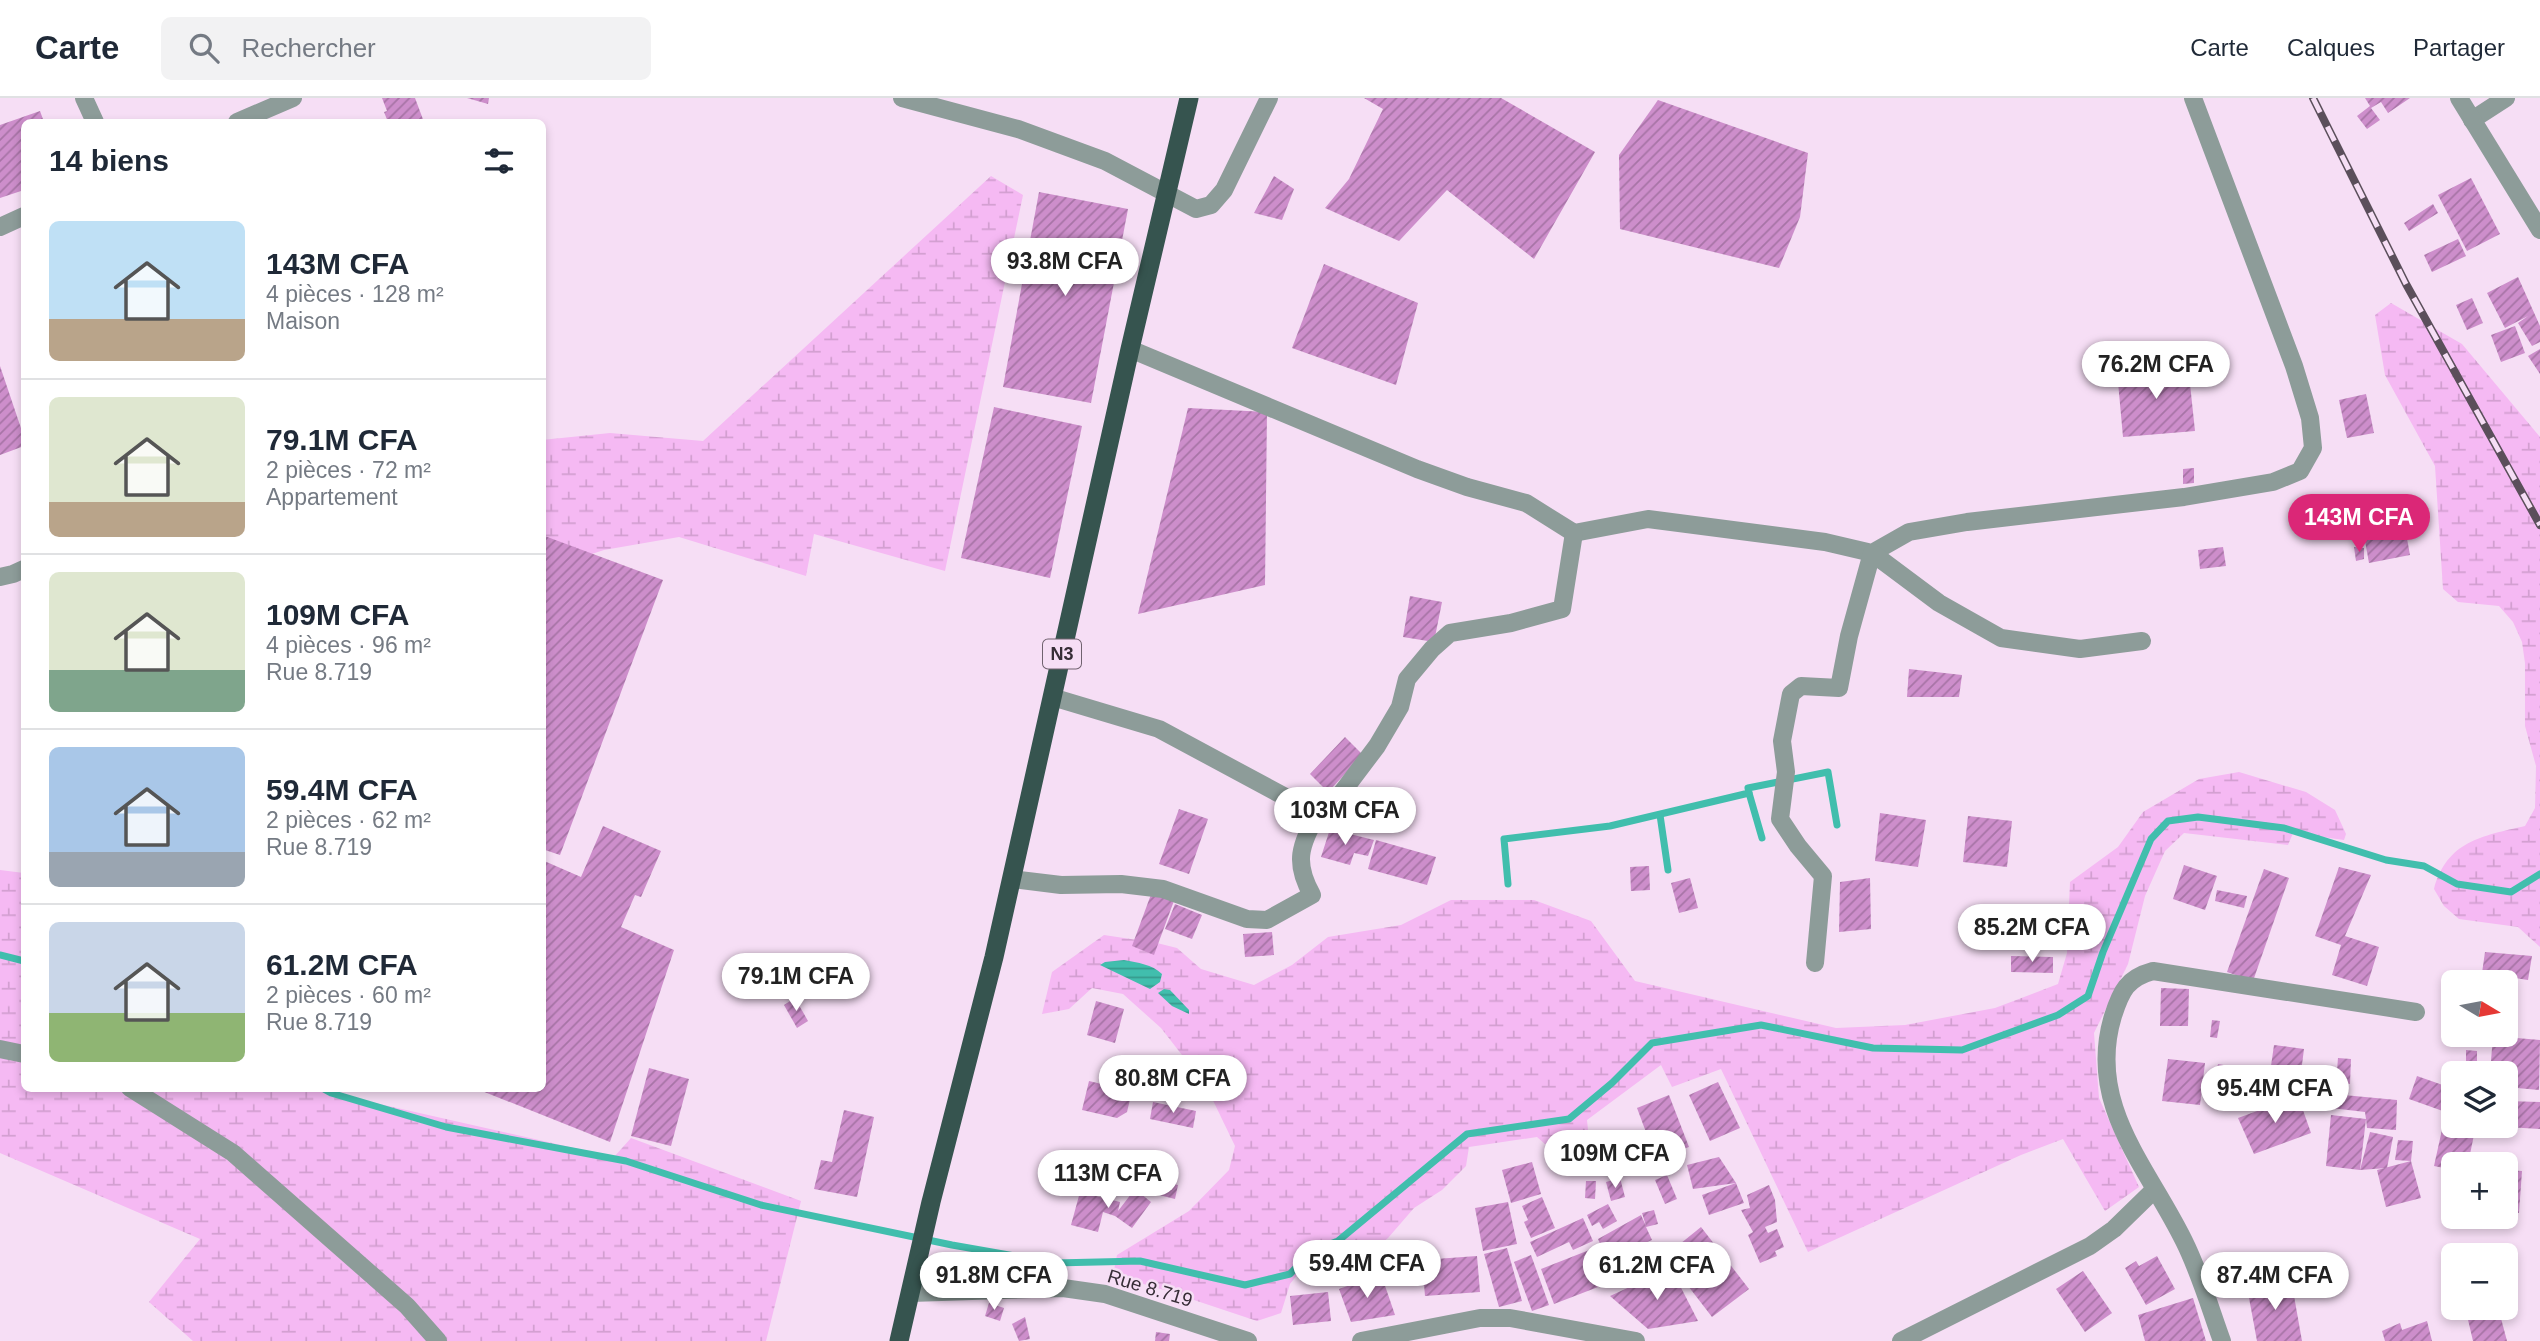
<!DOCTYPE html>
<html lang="fr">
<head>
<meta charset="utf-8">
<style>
  :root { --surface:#fff; --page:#f2f2f3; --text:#1f2937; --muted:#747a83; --line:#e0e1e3; --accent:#db2777 }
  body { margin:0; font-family:Arial,sans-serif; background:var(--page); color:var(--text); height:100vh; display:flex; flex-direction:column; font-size:26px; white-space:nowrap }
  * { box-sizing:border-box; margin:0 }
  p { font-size:23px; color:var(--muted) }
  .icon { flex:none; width:38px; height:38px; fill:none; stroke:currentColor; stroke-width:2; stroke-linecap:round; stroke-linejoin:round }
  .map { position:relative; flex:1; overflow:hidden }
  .side { position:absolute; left:21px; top:21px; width:525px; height:973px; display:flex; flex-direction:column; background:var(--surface); border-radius:10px; box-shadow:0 4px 10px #0003 }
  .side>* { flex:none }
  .needle { width:46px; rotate:100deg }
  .fabs { position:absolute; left:2441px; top:872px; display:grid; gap:14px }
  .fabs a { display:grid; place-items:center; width:77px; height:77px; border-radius:10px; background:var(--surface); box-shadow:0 4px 10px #0003; font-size:35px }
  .price { position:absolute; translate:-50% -60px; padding:0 16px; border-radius:24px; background:#fff; color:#222; font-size:23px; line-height:46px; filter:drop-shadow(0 2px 4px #0008) }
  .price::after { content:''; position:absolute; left:50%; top:42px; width:21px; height:16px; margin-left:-10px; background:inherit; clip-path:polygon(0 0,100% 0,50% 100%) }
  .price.active { background:var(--accent); color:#fff }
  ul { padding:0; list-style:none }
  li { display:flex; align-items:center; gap:21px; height:175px; padding:0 28px }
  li+li { border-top:2px solid var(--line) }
  li span { display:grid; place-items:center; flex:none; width:196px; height:140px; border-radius:10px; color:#555 }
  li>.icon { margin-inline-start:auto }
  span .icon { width:84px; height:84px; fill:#fffc; stroke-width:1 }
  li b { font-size:30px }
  h2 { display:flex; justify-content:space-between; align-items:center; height:84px; padding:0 28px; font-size:30px }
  header { display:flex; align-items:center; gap:42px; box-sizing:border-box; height:98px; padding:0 35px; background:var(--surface); border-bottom:2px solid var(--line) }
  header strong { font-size:33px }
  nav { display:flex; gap:38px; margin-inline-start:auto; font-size:24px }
  .search { width:490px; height:63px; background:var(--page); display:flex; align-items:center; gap:18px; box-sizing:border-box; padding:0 24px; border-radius:10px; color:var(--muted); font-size:26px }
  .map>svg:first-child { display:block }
  .wetland { fill:url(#wetland-marsh) }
  .water { fill:url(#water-rules) }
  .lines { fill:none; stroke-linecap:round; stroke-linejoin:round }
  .stream { stroke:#41bead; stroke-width:7 }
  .building { fill:url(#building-hatch) }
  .minor { stroke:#8d9c99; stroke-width:18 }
  .tertiary { stroke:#8d9c99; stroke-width:18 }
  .trunk { stroke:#36544f; stroke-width:19 }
  .rail-casing { stroke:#5b4f5b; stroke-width:8 }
  .rail { stroke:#f6def5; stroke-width:5; stroke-dasharray:16; stroke-linecap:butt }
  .labels { text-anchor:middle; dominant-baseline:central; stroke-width:5; stroke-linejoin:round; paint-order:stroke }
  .shield { fill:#f6def5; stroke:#70626f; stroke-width:2 }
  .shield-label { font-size:18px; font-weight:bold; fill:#362d36 }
  .street-label { font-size:19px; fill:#362d36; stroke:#f6def5 }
</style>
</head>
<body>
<header>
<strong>Carte</strong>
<div class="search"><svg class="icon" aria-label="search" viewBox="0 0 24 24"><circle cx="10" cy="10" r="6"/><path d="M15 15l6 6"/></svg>Rechercher</div>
<nav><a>Carte</a><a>Calques</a><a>Partager</a></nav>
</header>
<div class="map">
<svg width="2540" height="1243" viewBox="0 0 2540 1243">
  <defs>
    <pattern id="wetland-marsh" width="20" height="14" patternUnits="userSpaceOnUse" patternTransform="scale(1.75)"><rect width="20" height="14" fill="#f5b9f3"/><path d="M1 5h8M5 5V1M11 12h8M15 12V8" fill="none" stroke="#d39fd1"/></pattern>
    <pattern id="water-rules" width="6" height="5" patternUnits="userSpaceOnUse" patternTransform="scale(1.75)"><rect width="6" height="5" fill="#41bead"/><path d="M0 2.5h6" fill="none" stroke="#379b8e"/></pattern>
    <pattern id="building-hatch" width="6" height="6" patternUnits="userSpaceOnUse" patternTransform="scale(1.75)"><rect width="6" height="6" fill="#cd8ecb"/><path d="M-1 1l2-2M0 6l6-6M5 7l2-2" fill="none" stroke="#a774a6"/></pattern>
  </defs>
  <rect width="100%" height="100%" fill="#f6def5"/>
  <!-- wetland -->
  <g class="wetland">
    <polygon points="991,78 1023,97 945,473 814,436 806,478 679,439 604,452 543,472 542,342 610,335 703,343"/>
    <path d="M2391,205L2462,246L2540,339V849L2518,829L2459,821L2444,808L2434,791C2447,743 2482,738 2525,728L2535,710L2536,668L2525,628V565L2522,544L2513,524L2499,508L2458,504L2443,491L2435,368L2385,277L2375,217Z"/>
    <polygon points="2239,674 2306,694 2335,712 2346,736 2344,742 2293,735 2288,747 2184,735 2165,753 2145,798 2128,866 2094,935 2099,1000 2139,1089 2105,1113 2063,1041 2021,1057 1808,1154 1721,971 1672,989 1661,967 1587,1022 1589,1042 1564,1063 1537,1039 1469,1049 1466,1068 1442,1092 1414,1110 1388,1140 1370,1155 1326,1156 1305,1167 1290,1186 1281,1215 1257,1223 1164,1192 1113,1177 1117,1157 1189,1113 1229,1072 1235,1048 1206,988 1161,930 1123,896 1092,890 1069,911 1042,916 1052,874 1104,837 1157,845 1177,850 1201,871 1254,887 1292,867 1328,839 1401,827 1451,802 1534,802 1591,823 1635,883 1836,930 1905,927 1995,910 2058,886 2067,855 2070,784 2118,749 2143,714 2199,681"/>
    <polygon points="0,772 24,775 24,990 320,991 331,995 614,1059 631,1040 801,1103 766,1243 193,1243 149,1204 200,1141 0,1055"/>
  </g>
  <!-- water -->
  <g class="water">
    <path d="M1124,862C1138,865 1152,866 1162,876L1160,884L1150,891L1100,867L1105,864Z"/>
    <polygon points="1164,891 1170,892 1189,912 1189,916 1172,908 1158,895"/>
  </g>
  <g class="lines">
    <!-- stream -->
    <g class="stream">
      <polyline points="1749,695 1762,740"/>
      <polyline points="1660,717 1668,772"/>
      <polyline points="1508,786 1504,741 1610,728 1749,695 1748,690 1828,674 1837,727"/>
      <polyline points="0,857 24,863"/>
      <polyline points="322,990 331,995 446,1029 626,1063 761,1107 952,1147 1055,1165 1140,1163 1245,1187 1290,1176 1312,1153 1338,1143 1467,1036 1569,1021 1612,985 1652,945 1761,927 1873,950 1962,952 2058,917 2088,898 2103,854 2151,741 2168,723 2198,719 2284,730 2386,762 2424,768 2457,786 2511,794 2540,776"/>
    </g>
  </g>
  <!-- building -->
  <g class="building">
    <polygon points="382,0 415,0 424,24 388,24 384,14 387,13"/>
    <polygon points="467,0 489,0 488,6"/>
    <polygon points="1364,0 1501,0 1595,54 1534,161 1447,92 1399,143 1325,110 1349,81 1383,11"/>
    <polygon points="2365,0 2410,0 2388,15 2381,4 2371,10 2380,22 2367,31 2357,18 2370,8"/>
    <polygon points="1658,2 1808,55 1800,119 1779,170 1620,131 1619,57"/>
    <polygon points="40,13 44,24 24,24 24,92 0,100 0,27"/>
    <polygon points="1274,78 1294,91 1282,122 1254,115"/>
    <polygon points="2471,80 2500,136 2467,153 2438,97"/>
    <polygon points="1039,94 1128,111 1091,305 1003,289"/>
    <polygon points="2433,106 2438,115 2409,133 2404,125"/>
    <polygon points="2458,141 2466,158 2432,174 2424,157"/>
    <polygon points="1324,166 1418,205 1396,287 1292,250"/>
    <polygon points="2518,179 2540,228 2540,244 2532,248 2518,225 2528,218 2505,230 2487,195"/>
    <polygon points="2472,200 2483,225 2467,232 2456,207"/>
    <polygon points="2515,228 2525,255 2501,264 2491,237"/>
    <polygon points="2540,251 2540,276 2528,258"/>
    <polygon points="2188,267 2195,333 2123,339 2117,273"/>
    <polygon points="0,268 24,339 24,348 0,357"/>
    <polygon points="2366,296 2374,335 2347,340 2339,302"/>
    <polygon points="994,309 1082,328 1050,480 961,460"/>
    <polygon points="1188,310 1267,314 1265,487 1138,516"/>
    <polygon points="2194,370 2194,385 2183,386 2183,371"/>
    <polygon points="2402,413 2410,457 2369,465 2361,421"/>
    <polygon points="542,437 663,482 560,757 542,751"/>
    <polygon points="2223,449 2226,468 2200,471 2198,452"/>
    <polygon points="2354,449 2364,450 2364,461 2356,463"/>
    <polygon points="1410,498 1442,504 1434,544 1403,539"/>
    <polygon points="1909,571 1962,577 1959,599 1907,599"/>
    <polygon points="1345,639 1363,657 1328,694 1310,676"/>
    <polygon points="1179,711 1208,721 1189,776 1159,766"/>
    <polygon points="1880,715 1926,722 1918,769 1875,763"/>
    <polygon points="1968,718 2012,723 2007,769 1963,764"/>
    <polygon points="603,728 661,753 641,799 635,797 621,829 674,852 610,1044 477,991 542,990 542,762 581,779"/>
    <polygon points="1330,731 1374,742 1368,758 1354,755 1350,767 1321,759"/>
    <polygon points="1376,742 1436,759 1427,787 1368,771"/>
    <polygon points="2184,767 2217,778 2205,812 2173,801"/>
    <polygon points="1649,768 1650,792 1631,793 1630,769"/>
    <polygon points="2339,769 2371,777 2345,838 2379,849 2367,888 2332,877 2341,847 2315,838"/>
    <polygon points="2264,771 2289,780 2253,883 2227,874"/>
    <polygon points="1690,780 1698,810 1679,815 1671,785"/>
    <polygon points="1870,780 1871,831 1839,834 1840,784"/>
    <polygon points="1153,791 1175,800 1154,857 1132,848"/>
    <polygon points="2217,792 2247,798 2244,810 2215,803"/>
    <polygon points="1175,806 1202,817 1192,841 1165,831"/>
    <polygon points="1272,834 1274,857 1245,859 1243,836"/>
    <polygon points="2485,854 2532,858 2528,882 2482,875"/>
    <polygon points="2011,858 2053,859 2053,875 2011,874"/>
    <polygon points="2161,890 2189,891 2188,928 2160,928"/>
    <polygon points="795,900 808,923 797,930 784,907"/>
    <polygon points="1096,903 1124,911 1115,945 1087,937"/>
    <polygon points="2212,922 2220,923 2217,940 2210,939"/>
    <polygon points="2493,938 2540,942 2539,992 2506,989 2506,975 2490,975"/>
    <polygon points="2274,947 2304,951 2298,998 2267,994 2264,1011 2211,1002 2218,966 2270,975"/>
    <polygon points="2466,952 2477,953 2477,975 2466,975"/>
    <polygon points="2338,960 2351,961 2350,986 2336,985"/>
    <polygon points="2168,961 2205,965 2200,1007 2162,1003"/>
    <polygon points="1120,968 1137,972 1127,1014 1117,1020 1082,1012 1089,983 1114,989"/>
    <polygon points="649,970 689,981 671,1048 631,1038"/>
    <polygon points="2417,978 2454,991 2454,1017 2409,1001"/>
    <polygon points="1718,984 1740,1030 1710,1043 1689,997"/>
    <polygon points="2333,996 2397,1002 2396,1032 2367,1030 2366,1021 2360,1072 2326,1068 2331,1017 2366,1021 2365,1014 2331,1010"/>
    <polygon points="1669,997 1689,1049 1656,1061 1637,1010"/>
    <polygon points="2298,998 2311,1035 2254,1056 2238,1020"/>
    <polygon points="2506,1003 2540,1004 2540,1031 2506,1029"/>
    <polygon points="1153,1004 1196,1013 1193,1030 1150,1021"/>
    <polygon points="844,1012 874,1019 857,1099 814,1091 821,1062 832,1064"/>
    <polygon points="2445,1018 2454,1020 2454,1027 2476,1027 2468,1066 2454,1066 2454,1072 2434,1068"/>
    <polygon points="2370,1034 2393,1039 2387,1070 2360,1072"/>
    <polygon points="2398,1042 2413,1043 2411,1063 2421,1100 2386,1109 2377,1072 2411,1063 2395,1062"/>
    <polygon points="1719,1059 1736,1085 1693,1091 1687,1067"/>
    <polygon points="1532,1064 1541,1096 1511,1105 1502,1072"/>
    <polygon points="2506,1072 2522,1073 2519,1115 2506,1114"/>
    <polygon points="1138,1077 1178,1087 1175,1101 1135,1091"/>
    <polygon points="1667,1077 1677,1101 1665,1106 1655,1082"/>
    <polygon points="1620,1080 1625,1099 1611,1103 1606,1084"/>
    <polygon points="1586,1083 1596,1083 1595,1101 1585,1100"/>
    <polygon points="1736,1085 1744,1105 1709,1117 1702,1097"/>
    <polygon points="1769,1087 1775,1102 1777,1124 1765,1129 1768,1135 1777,1131 1784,1149 1775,1153 1777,1158 1760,1165 1748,1137 1753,1134 1741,1112 1750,1110 1747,1097"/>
    <polygon points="1135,1091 1151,1104 1132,1130 1115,1118 1103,1114 1098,1134 1071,1127 1080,1094 1120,1104 1118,1113"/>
    <polygon points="1542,1099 1555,1130 1531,1140 1524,1124 1528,1122 1522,1108"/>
    <polygon points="1508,1104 1517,1146 1483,1153 1475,1110"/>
    <polygon points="1608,1106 1617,1123 1603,1131 1599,1124 1592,1128 1587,1117"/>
    <polygon points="1654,1112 1658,1126 1646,1129 1652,1142 1607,1161 1598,1141 1641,1117 1646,1128 1642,1115"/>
    <polygon points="1583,1120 1593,1143 1573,1152 1569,1144 1537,1159 1530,1144"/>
    <polygon points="1701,1129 1749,1191 1712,1219 1665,1158"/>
    <polygon points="1656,1147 1671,1170 1619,1184 1614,1164"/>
    <polygon points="1597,1149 1611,1184 1554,1206 1541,1171"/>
    <polygon points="1507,1150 1522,1203 1499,1209 1484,1156"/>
    <polygon points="1531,1157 1549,1207 1532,1213 1514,1164"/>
    <polygon points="1477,1158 1480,1194 1425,1198 1422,1162"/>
    <polygon points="2157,1158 2175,1191 2146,1207 2125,1170 2136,1163 2139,1168"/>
    <polygon points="1402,1168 1405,1184 1391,1188 1387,1171"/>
    <polygon points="1671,1170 1698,1223 1648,1231 1610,1198"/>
    <polygon points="2083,1173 2112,1215 2085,1234 2056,1191"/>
    <polygon points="1381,1176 1395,1217 1351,1224 1339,1191"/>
    <polygon points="2291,1181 2302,1243 2257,1243 2247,1189"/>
    <polygon points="1328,1194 1331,1223 1293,1227 1290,1198"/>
    <polygon points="2193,1200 2206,1243 2145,1243 2138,1217"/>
    <polygon points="989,1205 1004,1210 1000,1223 985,1218"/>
    <polygon points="2465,1209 2498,1209 2507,1243 2473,1243"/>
    <polygon points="1025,1219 1030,1241 1019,1243 1012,1226"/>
    <polygon points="2427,1223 2432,1243 2385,1243 2382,1233 2400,1225 2402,1232"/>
    <polygon points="1156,1234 1170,1236 1169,1243 1155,1243"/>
  </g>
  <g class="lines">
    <!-- minor -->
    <g class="minor">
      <polyline points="84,0 95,24"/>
      <polyline points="902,0 1018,31 1105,63 1196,111 1211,107 1224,92 1269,0"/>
      <polyline points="2472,22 2506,0"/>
      <polyline points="237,24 293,0"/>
      <polyline points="0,129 24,118"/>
      <polyline points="1130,251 1417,371 1467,389 1526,405 1574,435 1648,421 1825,444 1872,455 1909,434 1967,424 2184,399 2273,384 2300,373 2313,350 2310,320 2294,268 2193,0"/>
      <polyline points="0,479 13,476 24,471"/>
      <polyline points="1052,599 1159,631 1317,716 1340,697 1377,648 1400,609 1407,581 1432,551 1450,535 1511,525 1562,511 1574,435"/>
      <path d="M1012,781L1061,787L1121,786L1163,791L1247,821L1267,822L1312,797C1293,763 1301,748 1317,716"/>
      <polyline points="1815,865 1823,778 1798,748 1780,721 1786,674 1782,643 1791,596 1801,588 1839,590 1849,538 1872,455 1939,505 2001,540 2080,551 2142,543"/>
      <polyline points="0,951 24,956"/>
      <polyline points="130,990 233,1055 407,1208 438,1243"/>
      <polyline points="911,1195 1063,1190 1105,1196 1248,1243"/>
      <polyline points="1361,1243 1480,1220 1510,1220 1636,1243"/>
      <polyline points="1901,1243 2090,1148 2114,1131 2154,1092"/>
      <path d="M2222,1243C2210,1210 2200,1175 2184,1143C2148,1069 2086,1007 2113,918C2121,893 2127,880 2153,873L2416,914"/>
    </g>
    <!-- tertiary -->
    <polyline class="tertiary" points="2459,0 2540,132"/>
    <!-- trunk -->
    <polyline class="trunk" points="899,1243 931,1104 994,859 1130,251 1189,0"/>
    <!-- rail casing -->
    <g class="rail-casing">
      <polyline id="rail" points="2313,0 2406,186 2540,427"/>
    </g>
    <!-- rail -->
    <use href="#rail" class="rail"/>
  </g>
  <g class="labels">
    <!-- shield labels -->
    <rect class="shield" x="1043" y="541.5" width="38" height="29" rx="5"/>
    <g class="shield-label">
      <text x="1062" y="556">N3</text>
    </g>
    <!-- street labels -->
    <g class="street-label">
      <text transform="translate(1150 1190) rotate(17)">Rue 8.719</text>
    </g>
  </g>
</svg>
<div class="fabs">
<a><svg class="needle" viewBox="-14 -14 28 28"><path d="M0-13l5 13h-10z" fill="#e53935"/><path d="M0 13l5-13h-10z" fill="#747a83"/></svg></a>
<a><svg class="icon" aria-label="layers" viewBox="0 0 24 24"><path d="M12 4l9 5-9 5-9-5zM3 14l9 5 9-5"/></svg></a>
<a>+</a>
<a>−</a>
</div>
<b class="price" style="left:1065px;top:200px">93.8M CFA</b>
<b class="price" style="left:2156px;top:303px">76.2M CFA</b>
<b class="price active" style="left:2359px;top:456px">143M CFA</b>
<b class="price" style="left:1345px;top:749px">103M CFA</b>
<b class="price" style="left:2032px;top:866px">85.2M CFA</b>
<b class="price" style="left:796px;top:915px">79.1M CFA</b>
<b class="price" style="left:1173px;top:1017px">80.8M CFA</b>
<b class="price" style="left:2275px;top:1027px">95.4M CFA</b>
<b class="price" style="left:1615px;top:1092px">109M CFA</b>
<b class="price" style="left:1108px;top:1112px">113M CFA</b>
<b class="price" style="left:1367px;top:1202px">59.4M CFA</b>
<b class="price" style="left:1657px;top:1204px">61.2M CFA</b>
<b class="price" style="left:994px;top:1214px">91.8M CFA</b>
<b class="price" style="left:2275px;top:1214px">87.4M CFA</b>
<section class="side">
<h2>14 biens<svg class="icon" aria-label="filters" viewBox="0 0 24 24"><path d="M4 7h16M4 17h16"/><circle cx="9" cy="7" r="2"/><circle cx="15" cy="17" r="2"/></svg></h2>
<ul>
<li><span style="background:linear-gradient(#bfe0f5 70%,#b9a48a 0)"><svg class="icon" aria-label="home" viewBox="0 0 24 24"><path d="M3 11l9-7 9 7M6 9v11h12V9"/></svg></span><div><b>143M CFA</b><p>4 pièces · 128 m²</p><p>Maison</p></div></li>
<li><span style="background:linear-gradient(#dfe7d0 75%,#b9a48a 0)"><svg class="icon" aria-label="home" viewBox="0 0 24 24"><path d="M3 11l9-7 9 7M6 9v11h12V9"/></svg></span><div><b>79.1M CFA</b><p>2 pièces · 72 m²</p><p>Appartement</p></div></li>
<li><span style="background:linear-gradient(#dfe7d0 70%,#7fa58c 0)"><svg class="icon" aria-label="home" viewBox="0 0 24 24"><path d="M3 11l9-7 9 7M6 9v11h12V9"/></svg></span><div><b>109M CFA</b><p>4 pièces · 96 m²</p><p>Rue 8.719</p></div></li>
<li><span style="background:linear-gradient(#a9c7e8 75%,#9aa5b1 0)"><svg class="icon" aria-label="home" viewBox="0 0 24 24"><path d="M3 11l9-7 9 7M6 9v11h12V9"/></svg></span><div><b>59.4M CFA</b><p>2 pièces · 62 m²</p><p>Rue 8.719</p></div></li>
<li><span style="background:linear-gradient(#c9d6e8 65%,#8fb573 0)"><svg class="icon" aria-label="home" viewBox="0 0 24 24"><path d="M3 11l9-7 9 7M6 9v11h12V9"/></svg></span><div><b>61.2M CFA</b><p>2 pièces · 60 m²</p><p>Rue 8.719</p></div></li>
</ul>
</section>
</div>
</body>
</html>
